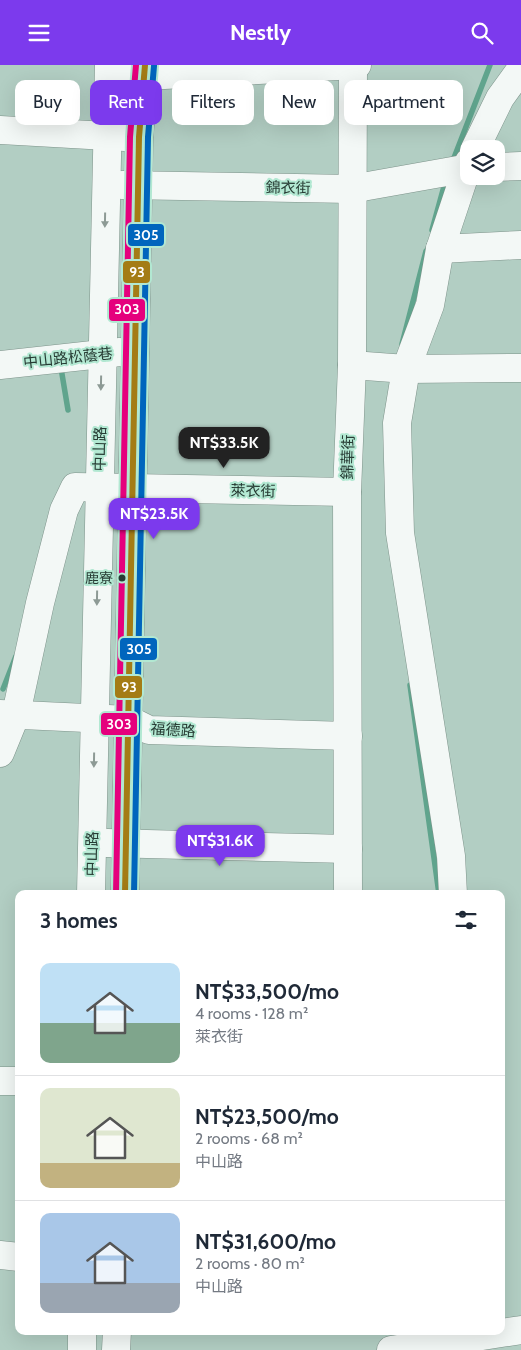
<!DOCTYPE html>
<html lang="en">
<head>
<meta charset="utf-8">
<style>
  :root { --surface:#fff; --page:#f6f6f7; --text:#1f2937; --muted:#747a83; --line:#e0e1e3; --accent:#7c3aed }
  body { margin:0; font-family:Cabin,"Noto Sans TC",sans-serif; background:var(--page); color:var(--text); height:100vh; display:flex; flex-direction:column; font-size:19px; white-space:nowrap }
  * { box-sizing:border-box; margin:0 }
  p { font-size:16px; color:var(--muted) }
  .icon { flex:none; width:28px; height:28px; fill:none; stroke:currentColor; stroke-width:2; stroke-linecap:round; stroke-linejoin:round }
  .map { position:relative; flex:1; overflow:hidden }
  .drawer { position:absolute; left:15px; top:825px; width:490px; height:445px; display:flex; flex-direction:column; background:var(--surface); border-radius:10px; box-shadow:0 5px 20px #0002 }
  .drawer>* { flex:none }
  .guide { position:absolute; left:15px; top:15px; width:491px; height:45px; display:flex; gap:10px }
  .buttons { position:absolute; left:460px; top:75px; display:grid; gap:10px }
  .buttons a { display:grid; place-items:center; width:45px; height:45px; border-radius:10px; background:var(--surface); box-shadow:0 5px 20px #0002; font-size:25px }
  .price { position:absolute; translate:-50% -42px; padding:0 11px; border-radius:10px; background:var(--accent); color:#fff; font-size:16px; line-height:32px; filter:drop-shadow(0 1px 2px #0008) }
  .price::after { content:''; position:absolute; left:50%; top:30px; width:15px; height:11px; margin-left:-8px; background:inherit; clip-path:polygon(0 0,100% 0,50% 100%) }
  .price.active { background:#222; color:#fff }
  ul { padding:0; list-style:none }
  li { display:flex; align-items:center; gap:15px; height:125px; padding:0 25px }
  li+li { border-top:1px solid var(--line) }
  li span { display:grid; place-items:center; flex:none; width:140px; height:100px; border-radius:10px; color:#555 }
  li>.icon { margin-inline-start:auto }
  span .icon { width:60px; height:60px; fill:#fffc; stroke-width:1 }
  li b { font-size:21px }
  h2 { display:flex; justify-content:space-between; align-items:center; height:60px; padding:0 25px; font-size:21px }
  .chip { padding:0 18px; border-radius:10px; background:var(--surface); box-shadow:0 5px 20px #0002; font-size:18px; line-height:45px }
  .chip.active { background:var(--accent); color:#fff }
  header { display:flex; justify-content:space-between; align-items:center; height:65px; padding:0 25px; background:var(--accent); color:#fff; font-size:22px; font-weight:700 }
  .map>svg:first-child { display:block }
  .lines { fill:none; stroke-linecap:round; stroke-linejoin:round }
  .stream { stroke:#60a48d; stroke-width:5.5 }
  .minor-casing { stroke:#7d938a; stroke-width:29 }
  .minor { stroke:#f3f8f6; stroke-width:28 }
  .bus-1-casing { stroke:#b2e8d2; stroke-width:10 }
  .bus-2-casing { stroke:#b2e8d2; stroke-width:10 }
  .bus-3-casing { stroke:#b2e8d2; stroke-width:10 }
  .bus-1 { stroke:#a47c15; stroke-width:6 }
  .bus-2 { stroke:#0065bd; stroke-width:6 }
  .bus-3 { stroke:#e5007d; stroke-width:6 }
  .oneway { fill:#8d9a95 }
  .bus-dot { fill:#273c34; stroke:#b2e8d2; stroke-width:2 }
  .labels { text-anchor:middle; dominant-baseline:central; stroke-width:4; stroke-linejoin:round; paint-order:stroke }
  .bus-label { font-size:14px; fill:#273c34; stroke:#b2e8d2; text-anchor:end }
  .street-label { font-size:15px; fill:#273c34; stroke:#b2e8d2 }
  .line-badge { stroke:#b2e8d2; stroke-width:2 }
  .badge-label { font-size:14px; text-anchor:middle; font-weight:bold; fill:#fff }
</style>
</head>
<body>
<header><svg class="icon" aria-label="menu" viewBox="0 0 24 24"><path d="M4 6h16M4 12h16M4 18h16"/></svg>Nestly<svg class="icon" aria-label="search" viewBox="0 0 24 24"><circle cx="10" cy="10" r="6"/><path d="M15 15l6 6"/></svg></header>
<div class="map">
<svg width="521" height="1285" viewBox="0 0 521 1285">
  <rect width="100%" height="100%" fill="#b2cec3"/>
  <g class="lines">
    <!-- stream -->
    <g class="stream">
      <polyline points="452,98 490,0"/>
      <polyline points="432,165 446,114"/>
      <polyline points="402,279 426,186"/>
      <polyline points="61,303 68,345"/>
      <polyline points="410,620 439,829"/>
      <polyline points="3,624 16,591"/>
    </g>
    <!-- minor casing -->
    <g class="minor-casing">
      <g id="minor">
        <polyline points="126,12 357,0"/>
        <polyline points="0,65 125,72"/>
        <polyline points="475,84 500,33 521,4"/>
        <polyline points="496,102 521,101"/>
        <polyline points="122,120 351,124 469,103"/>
        <polyline points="440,184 521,180"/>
        <polyline points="0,300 120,287"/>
        <polyline points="352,300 406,304 521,303"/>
        <polyline points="0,649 129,655 149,665 348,671"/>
        <polyline points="0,688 16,649 40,538 64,445 75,422 347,427"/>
        <polyline points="107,778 348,784"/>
        <polyline points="91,829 109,0"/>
        <polyline points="125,829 139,72 145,0"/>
        <polyline points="348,829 347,427 352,300 353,0"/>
        <polyline points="453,829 451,791 400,468 397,358 406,304 430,240 440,184 469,97"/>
        <polyline points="0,1016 19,1016"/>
        <polyline points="0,1190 19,1192"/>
        <polyline points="82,1285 82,1266"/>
        <polyline points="116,1285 117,1266"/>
        <polyline points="391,1285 521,1265"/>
      </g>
    </g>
    <!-- minor -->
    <use href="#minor" class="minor"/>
    <!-- bus-1 casing -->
    <g class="bus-1-casing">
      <polyline id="bus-1" points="125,829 139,72 145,0"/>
    </g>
    <!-- bus-2 casing -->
    <g class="bus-2-casing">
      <polyline id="bus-2" points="134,829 148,72 154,1"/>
    </g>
    <!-- bus-3 casing -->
    <g class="bus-3-casing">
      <polyline id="bus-3" points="116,829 130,72 136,0"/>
    </g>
    <!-- bus-1 -->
    <use href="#bus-1" class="bus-1"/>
    <!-- bus-2 -->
    <use href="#bus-2" class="bus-2"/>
    <!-- bus-3 -->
    <use href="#bus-3" class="bus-3"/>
  </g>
  <!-- one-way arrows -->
  <defs><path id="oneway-solid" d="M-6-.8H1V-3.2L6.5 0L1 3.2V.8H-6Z" transform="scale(1.25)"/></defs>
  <g class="oneway">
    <use href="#oneway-solid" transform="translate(105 155) rotate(91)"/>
    <use href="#oneway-solid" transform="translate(101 318) rotate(91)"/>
    <use href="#oneway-solid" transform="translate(97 533) rotate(91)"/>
    <use href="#oneway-solid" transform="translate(94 695) rotate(91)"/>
  </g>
  <!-- markers -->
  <circle class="bus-dot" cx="122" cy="513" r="4.5"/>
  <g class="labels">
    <!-- bus labels -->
    <g class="bus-label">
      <text x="113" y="513">鹿寮</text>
    </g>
    <!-- street labels -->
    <g class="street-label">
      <text transform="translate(288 123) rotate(1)">錦衣街</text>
      <text transform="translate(68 293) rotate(-6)">中山路松蔭巷</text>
      <text transform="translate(100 384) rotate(-89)">中山路</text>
      <text transform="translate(348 392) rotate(-88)">錦華街</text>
      <text transform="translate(253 426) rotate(1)">萊衣街</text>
      <text transform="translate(173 665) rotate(4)">福德路</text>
      <text transform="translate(92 789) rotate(-89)">中山路</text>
    </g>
  </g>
  <g class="line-badge">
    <rect x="127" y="158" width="38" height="24" rx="5" fill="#0065bd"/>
    <rect x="122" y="195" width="29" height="24" rx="5" fill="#a47c15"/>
    <rect x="108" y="233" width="38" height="24" rx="5" fill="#e5007d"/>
    <rect x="119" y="572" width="39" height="24" rx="5" fill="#0065bd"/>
    <rect x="114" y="610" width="29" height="24" rx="5" fill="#a47c15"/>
    <rect x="100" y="647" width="38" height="24" rx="5" fill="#e5007d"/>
  </g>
  <g class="badge-label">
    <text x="146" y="175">305</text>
    <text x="137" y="212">93</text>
    <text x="127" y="249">303</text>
    <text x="139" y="589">305</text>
    <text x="129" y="627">93</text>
    <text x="119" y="664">303</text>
  </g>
</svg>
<div class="buttons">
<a><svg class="icon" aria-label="layers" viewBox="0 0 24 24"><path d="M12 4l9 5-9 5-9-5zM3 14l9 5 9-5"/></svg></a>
</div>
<b class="price active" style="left:224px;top:404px">NT$33.5K</b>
<b class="price" style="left:154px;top:475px">NT$23.5K</b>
<b class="price" style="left:220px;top:802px">NT$31.6K</b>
<div class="guide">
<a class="chip">Buy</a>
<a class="chip active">Rent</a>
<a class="chip">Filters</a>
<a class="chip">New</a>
<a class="chip">Apartment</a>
</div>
<section class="drawer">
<h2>3 homes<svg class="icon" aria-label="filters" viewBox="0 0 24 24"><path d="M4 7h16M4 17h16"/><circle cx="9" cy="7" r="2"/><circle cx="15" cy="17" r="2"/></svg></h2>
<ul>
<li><span style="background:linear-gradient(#bfe0f5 60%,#7fa58c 0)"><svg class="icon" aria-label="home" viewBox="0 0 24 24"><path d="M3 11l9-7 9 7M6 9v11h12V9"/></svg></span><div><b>NT$33,500/mo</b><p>4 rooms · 128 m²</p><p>萊衣街</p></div></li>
<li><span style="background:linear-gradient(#dfe7d0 75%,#c2b280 0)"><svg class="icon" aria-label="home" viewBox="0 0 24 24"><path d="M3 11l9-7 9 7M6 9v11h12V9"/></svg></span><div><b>NT$23,500/mo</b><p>2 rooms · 68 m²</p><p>中山路</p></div></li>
<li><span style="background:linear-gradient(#a9c7e8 70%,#9aa5b1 0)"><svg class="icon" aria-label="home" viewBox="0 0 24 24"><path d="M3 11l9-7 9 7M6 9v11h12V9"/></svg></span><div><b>NT$31,600/mo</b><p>2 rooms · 80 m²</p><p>中山路</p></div></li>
</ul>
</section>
</div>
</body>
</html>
